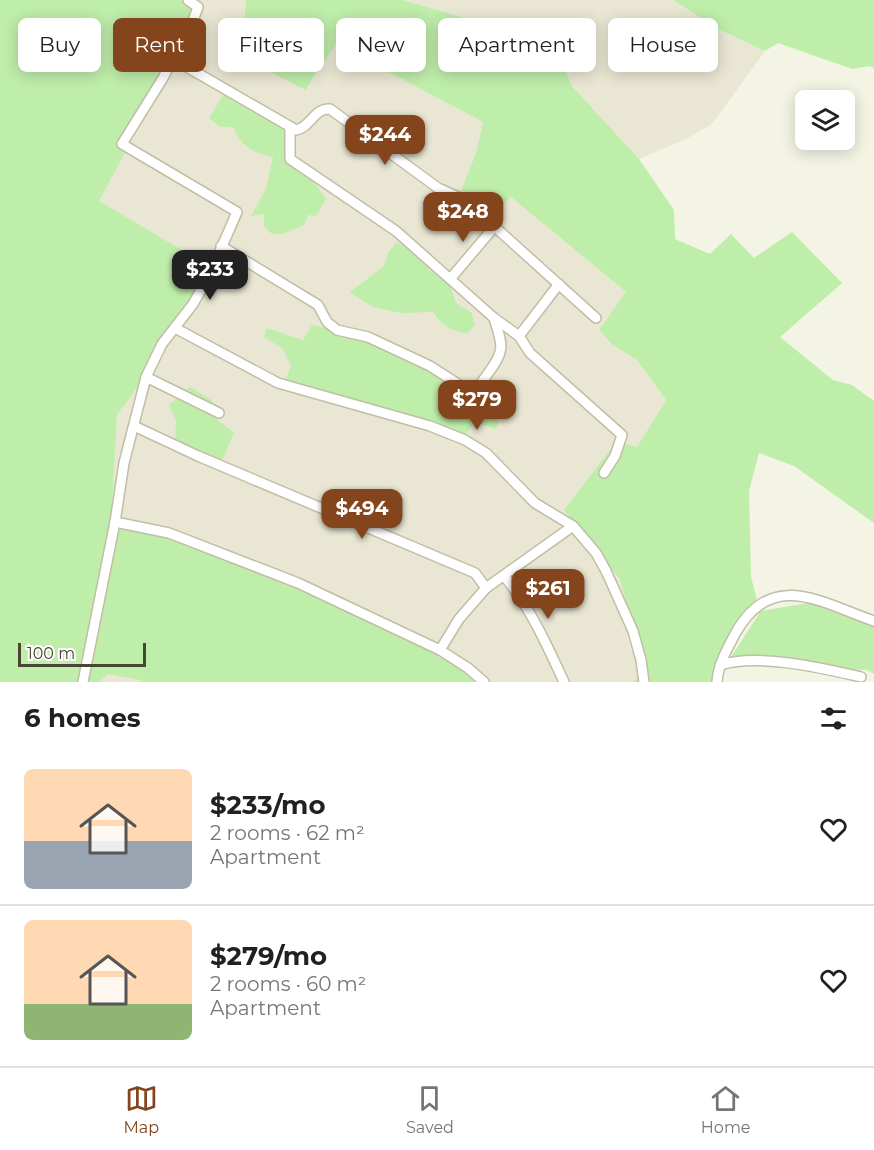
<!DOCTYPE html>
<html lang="en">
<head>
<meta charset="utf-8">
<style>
  :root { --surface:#fff; --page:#f6f6f6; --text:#202124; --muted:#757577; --line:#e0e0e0; --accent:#84441c }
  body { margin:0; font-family:Montserrat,sans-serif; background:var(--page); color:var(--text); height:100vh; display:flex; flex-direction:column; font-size:22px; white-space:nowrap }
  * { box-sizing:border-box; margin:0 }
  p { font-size:20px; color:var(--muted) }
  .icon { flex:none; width:33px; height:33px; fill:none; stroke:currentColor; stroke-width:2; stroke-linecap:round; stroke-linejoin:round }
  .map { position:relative; height:682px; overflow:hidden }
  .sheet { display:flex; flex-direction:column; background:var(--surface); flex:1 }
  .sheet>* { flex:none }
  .hud { position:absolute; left:18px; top:18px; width:838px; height:54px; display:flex; gap:12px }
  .fabs { position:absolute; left:795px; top:90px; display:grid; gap:12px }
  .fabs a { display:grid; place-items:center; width:60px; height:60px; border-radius:9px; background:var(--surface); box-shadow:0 3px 15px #0003; font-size:30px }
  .scale { position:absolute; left:18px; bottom:15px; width:128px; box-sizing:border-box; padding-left:6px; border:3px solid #484534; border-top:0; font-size:16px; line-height:21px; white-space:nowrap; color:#484534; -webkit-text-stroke:4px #fff; paint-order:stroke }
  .price { position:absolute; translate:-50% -51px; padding:0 14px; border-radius:12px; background:var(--accent); color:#fff; font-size:20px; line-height:39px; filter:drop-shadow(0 2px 3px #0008) }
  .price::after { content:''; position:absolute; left:50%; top:36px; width:18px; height:14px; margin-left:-9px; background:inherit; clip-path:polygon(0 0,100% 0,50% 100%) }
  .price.current { background:#222; color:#fff }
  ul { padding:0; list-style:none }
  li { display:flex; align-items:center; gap:18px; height:150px; padding:0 24px }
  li+li { border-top:2px solid var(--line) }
  li span { display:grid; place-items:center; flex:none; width:168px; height:120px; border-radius:9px; color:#555 }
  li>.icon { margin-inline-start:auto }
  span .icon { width:72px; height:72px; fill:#fffc; stroke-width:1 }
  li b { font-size:26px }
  h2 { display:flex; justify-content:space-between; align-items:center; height:72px; padding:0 24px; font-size:26px }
  .chip { padding:0 21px; border-radius:9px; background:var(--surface); box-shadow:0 3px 15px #0003; font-size:21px; line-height:54px }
  .chip.current { background:var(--accent); color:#fff }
  .menu { display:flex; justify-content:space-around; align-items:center; height:84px; border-top:2px solid var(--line); background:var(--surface); font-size:16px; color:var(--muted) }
  .menu a { display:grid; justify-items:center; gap:3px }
  .menu .current { color:var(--accent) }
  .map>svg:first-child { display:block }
  .residential { fill:#e9e7d3 }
  .green { fill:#bfedaa }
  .building { fill:#d7d3ba; stroke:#d3cdac; stroke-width:1.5 }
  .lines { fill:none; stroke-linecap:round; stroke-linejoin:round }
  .minor-casing { stroke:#c1bea7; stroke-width:12 }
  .minor { stroke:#fff; stroke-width:9 }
</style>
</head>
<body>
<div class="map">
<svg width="874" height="682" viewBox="0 0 874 682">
  <rect width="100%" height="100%" fill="#f4f4e5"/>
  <!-- residential -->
  <g class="residential">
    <polygon points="194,0 246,0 242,47 304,90 336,44 483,122 476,153 479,227 511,197 627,293 613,345 637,360 666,400 637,447 564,510 619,578 648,671 673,682 78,682 112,507 117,415 186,321 218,271 99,201 203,9"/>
    <polygon points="403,0 673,0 718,29 765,51 712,124 686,139 639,159 572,86 557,50 481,23"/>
  </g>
  <!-- green -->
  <g class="green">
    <polygon points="0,0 186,0 195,8 165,69 119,147 125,153 99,201 218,271 186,321 117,415 112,508 126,524 169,533 308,590 426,649 481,682 142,682 140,680 108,674 99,682 0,682"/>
    <polygon points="246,0 403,0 481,23 557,50 572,86 639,159 674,210 675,239 710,254 731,234 754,258 792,232 842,283 780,337 833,380 852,385 874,401 874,523 794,466 759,453 749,491 751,577 758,604 717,676 718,682 632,682 648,671 619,578 564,510 616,442 637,447 666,400 637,360 613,345 599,330 626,292 511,197 478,228 457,201 476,153 483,122 336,44 305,90 256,64 242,47"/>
    <polygon points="673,0 874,0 874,68 870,66 852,69 778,43 765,51 718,29"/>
    <path d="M227,89L290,128V159L309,176L326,199L316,216L308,215L304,225L283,234H272L264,226V214L251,216L266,189L273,157C251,153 242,146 233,127H220L209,118Z"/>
    <path d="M396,243L415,248L430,271L446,274L456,303L472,313L475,325L468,333C451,332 443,326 433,312L401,313L373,307L350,292L383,267L389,252Z"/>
    <polygon points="312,325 368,337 466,389 470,398 479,402 481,408 499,422 495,429 475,422 465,435 284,385 291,366 283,349 264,337 267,328 303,340"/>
    <polygon points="190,387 211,400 217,420 234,432 220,466 175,444 176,420 169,405"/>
    <polygon points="820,601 874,626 874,674 867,670 727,663 761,611"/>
  </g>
  <!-- building -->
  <polygon class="building" points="159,18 170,25 168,28 172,31 167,40 160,36 158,40 149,35"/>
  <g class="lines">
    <!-- minor casing -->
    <g class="minor-casing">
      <g id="minor">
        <path d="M173,59L296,130C311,127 314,108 330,109L438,188L465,200L596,318"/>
        <polyline points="290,128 290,159 396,231 494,318 519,336 530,353 622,435 615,456 604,473"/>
        <path d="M221,246L318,305L327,322L337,330L368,337L430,366L466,389L473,390C480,386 484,379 489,372C506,349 502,345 494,318"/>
        <polyline points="451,278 495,226"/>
        <polyline points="175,328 278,383 430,426 465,440 486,453 535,503 573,526 596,553 606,571 633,631 641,660 644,682"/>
        <polyline points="519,336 559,284"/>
        <polyline points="146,377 219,413"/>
        <polyline points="134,426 198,456 475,573 486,588 573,526"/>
        <polyline points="115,522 169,533 298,583 440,650 459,619 486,588"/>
        <path d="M504,576C530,607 547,645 564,682"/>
        <polyline points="440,650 468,668 484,682"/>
        <path d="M720,665C759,653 822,668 861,677"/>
        <polyline points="83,682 115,522 124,463 146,377 162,344 193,304 210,274 237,212 122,144 163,78 194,18 198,7 188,0"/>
        <path d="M717,682C718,665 727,649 735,634C771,569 820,602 874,621"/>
      </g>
    </g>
    <!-- minor -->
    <use href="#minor" class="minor"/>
  </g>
</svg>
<div class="fabs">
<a><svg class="icon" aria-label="layers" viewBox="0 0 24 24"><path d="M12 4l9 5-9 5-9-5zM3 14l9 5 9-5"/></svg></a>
</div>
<div class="scale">100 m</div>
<b class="price" style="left:385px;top:166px">$244</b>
<b class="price" style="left:463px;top:243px">$248</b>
<b class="price current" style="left:210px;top:301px">$233</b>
<b class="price" style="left:477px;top:431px">$279</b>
<b class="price" style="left:362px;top:540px">$494</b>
<b class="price" style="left:548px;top:620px">$261</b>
<div class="hud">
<a class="chip">Buy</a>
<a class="chip current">Rent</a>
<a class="chip">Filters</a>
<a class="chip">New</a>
<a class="chip">Apartment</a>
<a class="chip">House</a>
</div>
</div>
<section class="sheet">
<h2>6 homes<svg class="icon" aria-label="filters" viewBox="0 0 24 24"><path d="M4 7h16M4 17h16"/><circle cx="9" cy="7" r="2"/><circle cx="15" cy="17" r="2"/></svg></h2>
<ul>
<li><span style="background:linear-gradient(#ffd9b3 60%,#9aa5b1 0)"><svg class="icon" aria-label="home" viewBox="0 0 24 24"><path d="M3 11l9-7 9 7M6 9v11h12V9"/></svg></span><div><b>$233/mo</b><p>2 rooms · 62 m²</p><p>Apartment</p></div><svg class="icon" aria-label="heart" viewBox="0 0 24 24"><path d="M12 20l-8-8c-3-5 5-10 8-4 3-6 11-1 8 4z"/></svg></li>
<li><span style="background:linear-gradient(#ffd9b3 70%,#8fb573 0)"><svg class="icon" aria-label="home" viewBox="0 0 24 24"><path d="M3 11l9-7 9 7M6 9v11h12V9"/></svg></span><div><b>$279/mo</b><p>2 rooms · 60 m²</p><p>Apartment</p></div><svg class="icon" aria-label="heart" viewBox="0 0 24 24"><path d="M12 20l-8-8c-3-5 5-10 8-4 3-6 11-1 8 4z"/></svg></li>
</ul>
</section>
<nav class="menu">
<a class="current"><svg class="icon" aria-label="map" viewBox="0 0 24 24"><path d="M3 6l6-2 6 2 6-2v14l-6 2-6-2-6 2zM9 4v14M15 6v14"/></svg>Map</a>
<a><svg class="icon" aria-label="saved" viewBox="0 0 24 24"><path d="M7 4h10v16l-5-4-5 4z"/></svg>Saved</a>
<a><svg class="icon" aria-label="home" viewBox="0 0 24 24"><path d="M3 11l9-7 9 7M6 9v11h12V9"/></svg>Home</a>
</nav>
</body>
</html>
